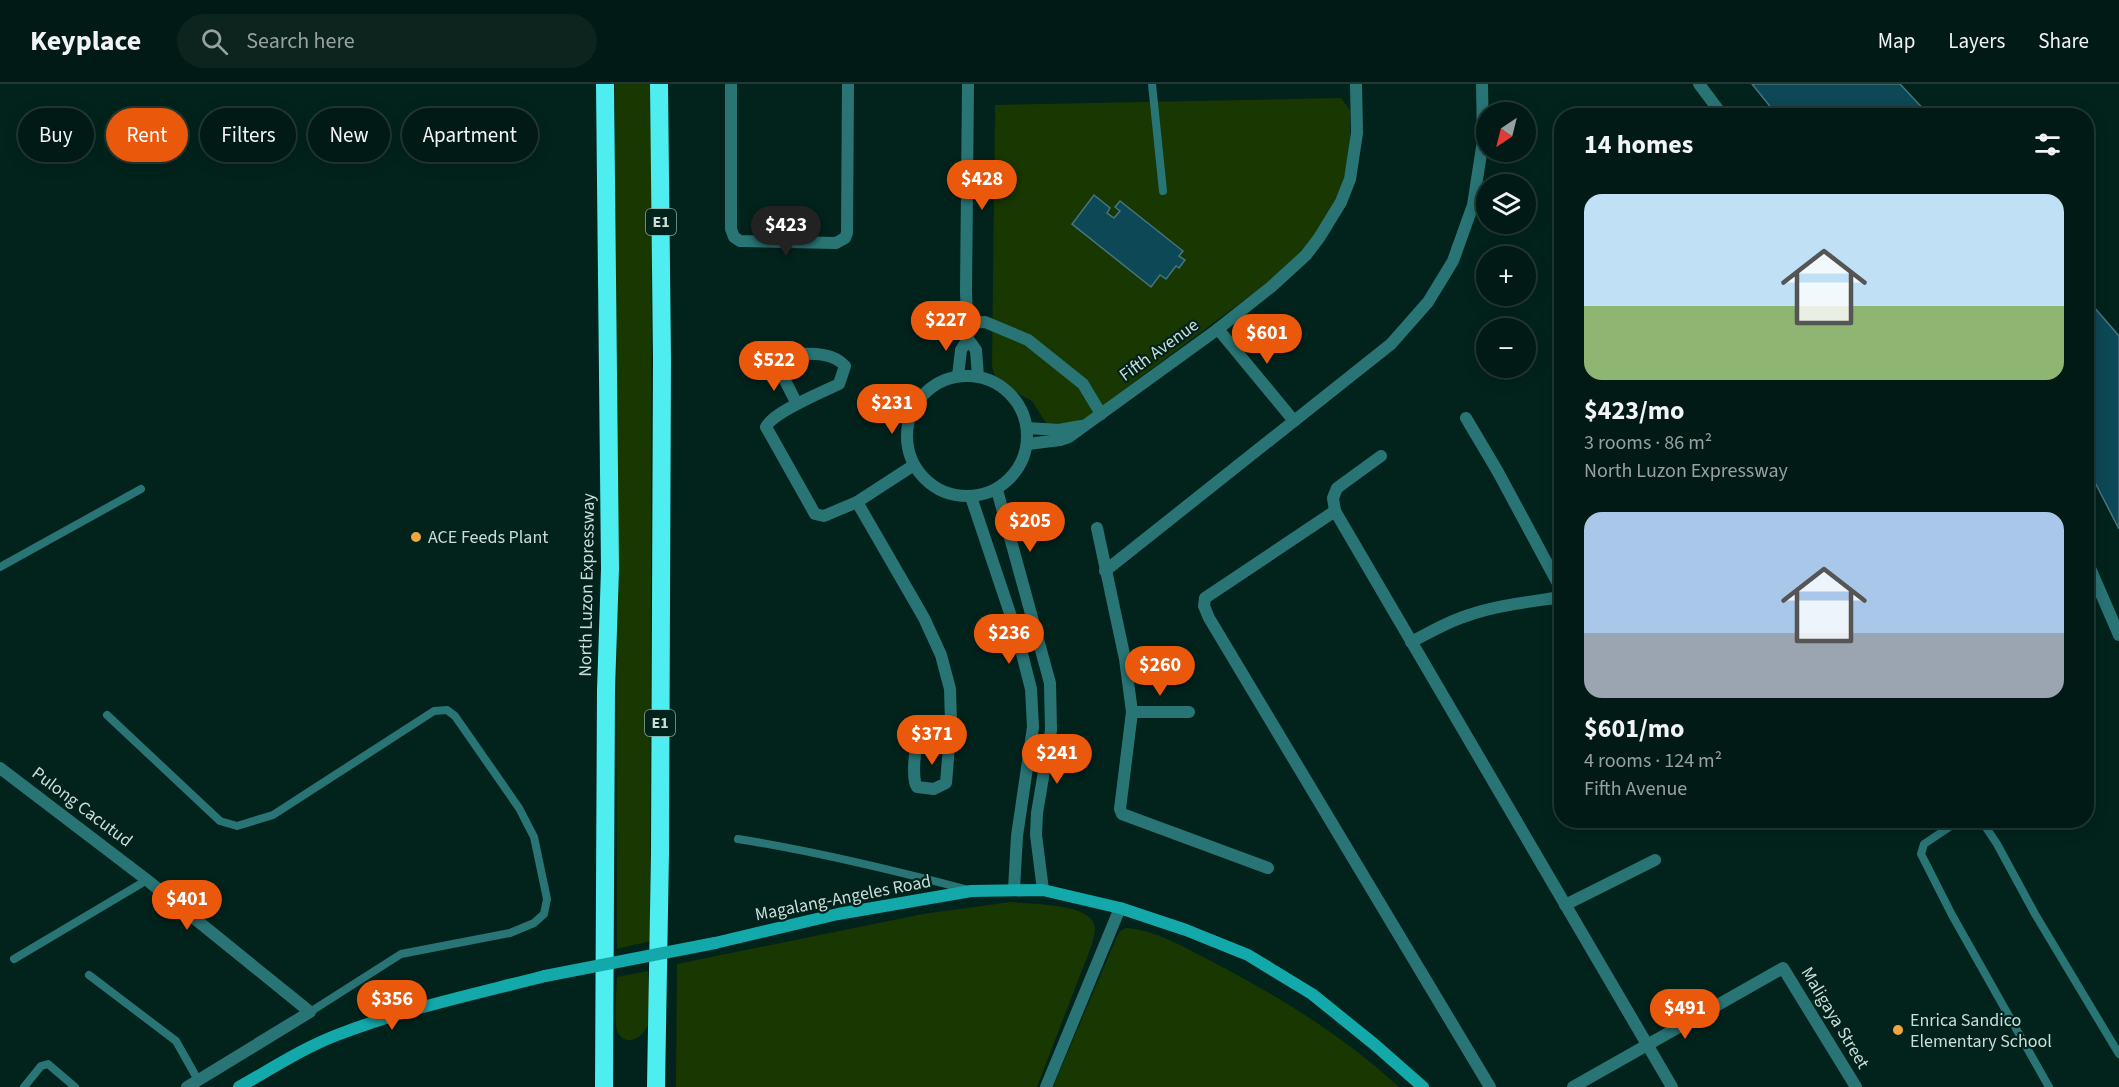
<!DOCTYPE html>
<html lang="en">
<head>
<meta charset="utf-8">
<style>
  :root { --surface:#021a15; --page:#0c231e; --text:#f1f3f6; --muted:#96a1a0; --line:#233834; --accent:#ea580c }
  body { margin:0; font-family:"Source Sans 3",sans-serif; background:var(--page); color:var(--text); height:100vh; display:flex; flex-direction:column; font-size:22px; white-space:nowrap }
  * { box-sizing:border-box; margin:0 }
  p { font-size:20px; color:var(--muted) }
  .icon { flex:none; width:33px; height:33px; fill:none; stroke:currentColor; stroke-width:2; stroke-linecap:round; stroke-linejoin:round }
  .map { position:relative; flex:1; overflow:hidden }
  .details { position:absolute; left:1554px; top:24px; width:540px; height:720px; display:flex; flex-direction:column; background:var(--surface); border-radius:24px; box-shadow:0 3px 15px #0003,0 0 0 2px var(--line) }
  .details>* { flex:none }
  .top-card { position:absolute; left:18px; top:24px; width:570px; height:54px; display:flex; gap:12px }
  .needle { width:39px; rotate:215deg }
  .tools { position:absolute; left:1476px; top:18px; display:grid; gap:12px }
  .tools a { display:grid; place-items:center; width:60px; height:60px; border-radius:50%; background:var(--surface); box-shadow:0 3px 15px #0003,0 0 0 2px var(--line); font-size:30px }
  .price { position:absolute; translate:-50% -51px; padding:0 14px; border-radius:21px; background:var(--accent); color:#fff; font-size:20px; line-height:39px; filter:drop-shadow(0 2px 3px #0008) }
  .price::after { content:''; position:absolute; left:50%; top:36px; width:18px; height:14px; margin-left:-9px; background:inherit; clip-path:polygon(0 0,100% 0,50% 100%) }
  .price.on { background:#222; color:#fff }
  ul { padding:0; list-style:none }
  li { display:grid; align-content:center; gap:12px; height:318px; padding:0 30px }
  li span { display:grid; place-items:center; height:186px; border-radius:18px; color:#555 }
  li>.icon { margin-inline-start:auto }
  span .icon { width:108px; height:108px; fill:#fffc; stroke-width:1 }
  li b { font-size:26px }
  h2 { display:flex; justify-content:space-between; align-items:center; height:72px; padding:0 30px; font-size:26px }
  .tag { padding:0 21px; border-radius:27px; background:var(--surface); box-shadow:0 3px 15px #0003,0 0 0 2px var(--line); font-size:21px; line-height:54px }
  .tag.on { background:var(--accent); color:#fff }
  header { display:flex; align-items:center; gap:36px; box-sizing:border-box; height:84px; padding:0 30px; background:var(--surface); border-bottom:2px solid var(--line) }
  header strong { font-size:28px }
  nav { display:flex; gap:33px; margin-inline-start:auto; font-size:21px }
  .search { width:420px; height:54px; background:var(--page); display:flex; align-items:center; gap:15px; box-sizing:border-box; padding:0 21px; border-radius:33px; color:var(--muted); font-size:22px }
  .map>svg:first-child { display:block }
  .green { fill:#193700 }
  .water { fill:#0d4856; stroke:#46757d; stroke-width:1.5 }
  .lines { fill:none; stroke-linecap:round; stroke-linejoin:round }
  .service { stroke:#297576; stroke-width:8 }
  .minor { stroke:#297576; stroke-width:12 }
  .tertiary { stroke:#297576; stroke-width:12 }
  .secondary { stroke:#13a8aa; stroke-width:12 }
  .motorway { stroke:#4dedf0; stroke-width:18 }
  .secondary-bridge { stroke:#13a8aa; stroke-width:12 }
  .poi-dot { fill:#f0a73e; stroke:#02231c; stroke-width:2 }
  .labels { text-anchor:middle; dominant-baseline:central; stroke-width:4.5; stroke-linejoin:round; paint-order:stroke }
  .shield { fill:#02231c; stroke:#8fa5a0; stroke-width:1.5 }
  .shield-label { font-size:16px; font-weight:bold; fill:#cbddd8 }
  .street-label { font-size:18px; fill:#cbddd8; stroke:#02231c }
  .poi-label { font-size:18px; fill:#cbddd8; stroke:#02231c; text-anchor:start }
</style>
</head>
<body>
<header>
<strong>Keyplace</strong>
<div class="search"><svg class="icon" aria-label="search" viewBox="0 0 24 24"><circle cx="10" cy="10" r="6"/><path d="M15 15l6 6"/></svg>Search here</div>
<nav><a>Map</a><a>Layers</a><a>Share</a></nav>
</header>
<div class="map">
<svg width="2119" height="1003" viewBox="0 0 2119 1003">
  <rect width="100%" height="100%" fill="#02231c"/>
  <!-- green -->
  <g class="green">
    <polygon points="615,0 650,0 652,107 650,857 617,865"/>
    <polygon points="1341,14 1350,26 1350,67 1341,105 1332,129 1295,178 1079,339 1048,342 1032,317 996,298 992,282 995,21"/>
    <path d="M1011,818C1030,820 1081,820 1092,836C1098,844 1093,855 1091,863L1037,1003H676L677,880L923,830Z"/>
    <path d="M1126,844C1155,846 1182,862 1207,875C1277,911 1341,950 1399,1003H1053L1116,855L1120,847Z"/>
    <path d="M648,887C648,902 651,924 649,938C646,951 628,965 618,949C613,939 617,905 617,893Z"/>
  </g>
  <!-- water -->
  <g class="water">
    <polygon points="1752,0 1900,0 1929,31 1777,31"/>
    <polygon points="1094,111 1110,124 1107,129 1114,134 1120,127 1115,123 1120,117 1183,167 1179,172 1185,176 1179,184 1176,182 1166,195 1160,191 1151,203 1072,140"/>
    <polygon points="2087,215 2119,252 2119,445 2087,383"/>
  </g>
  <g class="lines">
    <!-- service -->
    <g class="service">
      <polyline points="1152,0 1163,107"/>
      <polyline points="0,483 141,405"/>
      <polyline points="107,631 220,737 237,742 273,731 434,627 447,626 455,632 519,724 534,753 547,815 544,830 534,839 510,849 401,870 310,928"/>
      <polyline points="1964,736 1954,740 1924,760 1921,770 1952,831 2049,1003"/>
      <polyline points="1975,736 1983,739 1997,760 2035,830 2119,970"/>
      <path d="M738,755C814,767 889,785 965,805"/>
      <polyline points="14,875 147,796"/>
      <polyline points="89,891 176,957 198,996"/>
      <polyline points="24,1003 41,982 48,980 75,1003"/>
    </g>
    <!-- minor -->
    <g class="minor">
      <polyline points="731,0 731,145 734,153 740,157 836,159 845,154 847,149 848,0"/>
      <polyline points="967,239 985,238 1028,256 1083,300 1101,330"/>
      <polyline points="1218,245 1294,337"/>
      <polyline points="968,255 976,266 978,293"/>
      <circle cx="967" cy="352" r="60"/>
      <polyline points="958,292 961,266 968,255 966,208 968,0"/>
      <path d="M797,320L777,281V275L781,270C802,271 830,265 845,282L839,300C823,308 773,328 766,343L815,430L824,432L857,418L914,381"/>
      <polyline points="1466,334 1498,388 1562,507"/>
      <polyline points="1027,344 1059,346 1081,342"/>
      <polyline points="1028,360 1060,356 1069,353 1218,245 1271,203 1306,171 1319,154 1341,118 1350,95 1357,49 1356,0"/>
      <polyline points="1381,372 1337,404 1333,414 1335,427 1672,1003"/>
      <polyline points="997,406 1050,599 1051,646 1037,729 1036,751 1043,806"/>
      <polyline points="971,413 1017,550 1031,605 1033,643 1017,752 1014,805"/>
      <path d="M857,418L924,534L941,571L950,605L951,638L946,699L934,705L917,703C911,695 915,650 923,643C929,637 943,639 951,638"/>
      <polyline points="1335,427 1205,514 1204,522 1209,534 1490,1003"/>
      <polyline points="1097,444 1125,575 1132,628 1120,725 1122,730 1268,784"/>
      <polyline points="1105,487 1391,260 1428,218 1453,177 1473,121 1483,57 1482,0"/>
      <path d="M1411,558C1429,549 1447,538 1466,532C1497,521 1529,518 1562,513"/>
      <polyline points="1132,628 1189,628"/>
      <polyline points="0,684 147,796 310,928 187,1003"/>
      <polyline points="1565,821 1655,776"/>
      <polyline points="1046,1003 1120,824"/>
      <polyline points="1573,1003 1783,884 1856,1003"/>
    </g>
    <!-- tertiary -->
    <g class="tertiary">
      <polyline points="1699,0 1723,32"/>
      <polyline points="2086,475 2119,551"/>
    </g>
    <!-- secondary -->
    <g class="secondary">
      <polyline points="715,859 838,830 971,807 1043,806 1120,824 1186,846 1248,871 1312,910 1374,960 1423,1003"/>
      <path d="M239,1003C271,985 303,964 337,951C404,925 475,910 545,892"/>
    </g>
    <!-- motorway -->
    <g class="motorway">
      <polyline points="604,1003 606,606 610,485 605,0"/>
      <polyline points="656,1003 660,769 662,275 659,0"/>
    </g>
    <!-- secondary-bridge -->
    <polyline class="secondary-bridge" points="545,892 715,859"/>
  </g>
  <!-- markers -->
  <g class="poi-dot">
    <circle cx="416" cy="453" r="6"/>
    <circle cx="1898" cy="946" r="6"/>
  </g>
  <g class="labels">
    <!-- shield labels -->
    <g class="shield">
      <rect x="646" y="125" width="30" height="26" rx="4.5"/>
      <rect x="645" y="626" width="30" height="26" rx="4.5"/>
    </g>
    <g class="shield-label">
      <text x="661" y="138">E1</text>
      <text x="660" y="639">E1</text>
    </g>
    <!-- street labels -->
    <g class="street-label">
      <text transform="translate(1159 266) rotate(-36)">Fifth Avenue</text>
      <text transform="translate(587 501) rotate(-89)">North Luzon Expressway</text>
      <text transform="translate(82 723) rotate(37)">Pulong Cacutud</text>
      <text transform="translate(843 814) rotate(-11)">Magalang-Angeles Road</text>
      <text transform="translate(1835 934) rotate(59)">Maligaya Street</text>
    </g>
    <!-- poi labels -->
    <g class="poi-label">
      <text x="428" y="453">ACE Feeds Plant</text>
      <text x="1910" y="936">Enrica Sandico<tspan x="1910" dy="21">Elementary School</tspan></text>
    </g>
  </g>
</svg>
<div class="tools">
<a><svg class="needle" viewBox="-14 -14 28 28"><path d="M0-13l5 13h-10z" fill="#e53935"/><path d="M0 13l5-13h-10z" fill="#96a1a0"/></svg></a>
<a><svg class="icon" aria-label="layers" viewBox="0 0 24 24"><path d="M12 4l9 5-9 5-9-5zM3 14l9 5 9-5"/></svg></a>
<a>+</a>
<a>−</a>
</div>
<b class="price" style="left:982px;top:127px">$428</b>
<b class="price on" style="left:786px;top:173px">$423</b>
<b class="price" style="left:946px;top:268px">$227</b>
<b class="price" style="left:1267px;top:281px">$601</b>
<b class="price" style="left:774px;top:308px">$522</b>
<b class="price" style="left:892px;top:351px">$231</b>
<b class="price" style="left:1030px;top:469px">$205</b>
<b class="price" style="left:1009px;top:581px">$236</b>
<b class="price" style="left:1160px;top:613px">$260</b>
<b class="price" style="left:932px;top:682px">$371</b>
<b class="price" style="left:1057px;top:701px">$241</b>
<b class="price" style="left:187px;top:847px">$401</b>
<b class="price" style="left:392px;top:947px">$356</b>
<b class="price" style="left:1685px;top:956px">$491</b>
<div class="top-card">
<a class="tag">Buy</a>
<a class="tag on">Rent</a>
<a class="tag">Filters</a>
<a class="tag">New</a>
<a class="tag">Apartment</a>
</div>
<section class="details">
<h2>14 homes<svg class="icon" aria-label="filters" viewBox="0 0 24 24"><path d="M4 7h16M4 17h16"/><circle cx="9" cy="7" r="2"/><circle cx="15" cy="17" r="2"/></svg></h2>
<ul>
<li><span style="background:linear-gradient(#bfe0f5 60%,#8fb573 0)"><svg class="icon" aria-label="home" viewBox="0 0 24 24"><path d="M3 11l9-7 9 7M6 9v11h12V9"/></svg></span><div><b>$423/mo</b><p>3 rooms · 86 m²</p><p>North Luzon Expressway</p></div></li>
<li><span style="background:linear-gradient(#a9c7e8 65%,#9aa5b1 0)"><svg class="icon" aria-label="home" viewBox="0 0 24 24"><path d="M3 11l9-7 9 7M6 9v11h12V9"/></svg></span><div><b>$601/mo</b><p>4 rooms · 124 m²</p><p>Fifth Avenue</p></div></li>
</ul>
</section>
</div>
</body>
</html>
